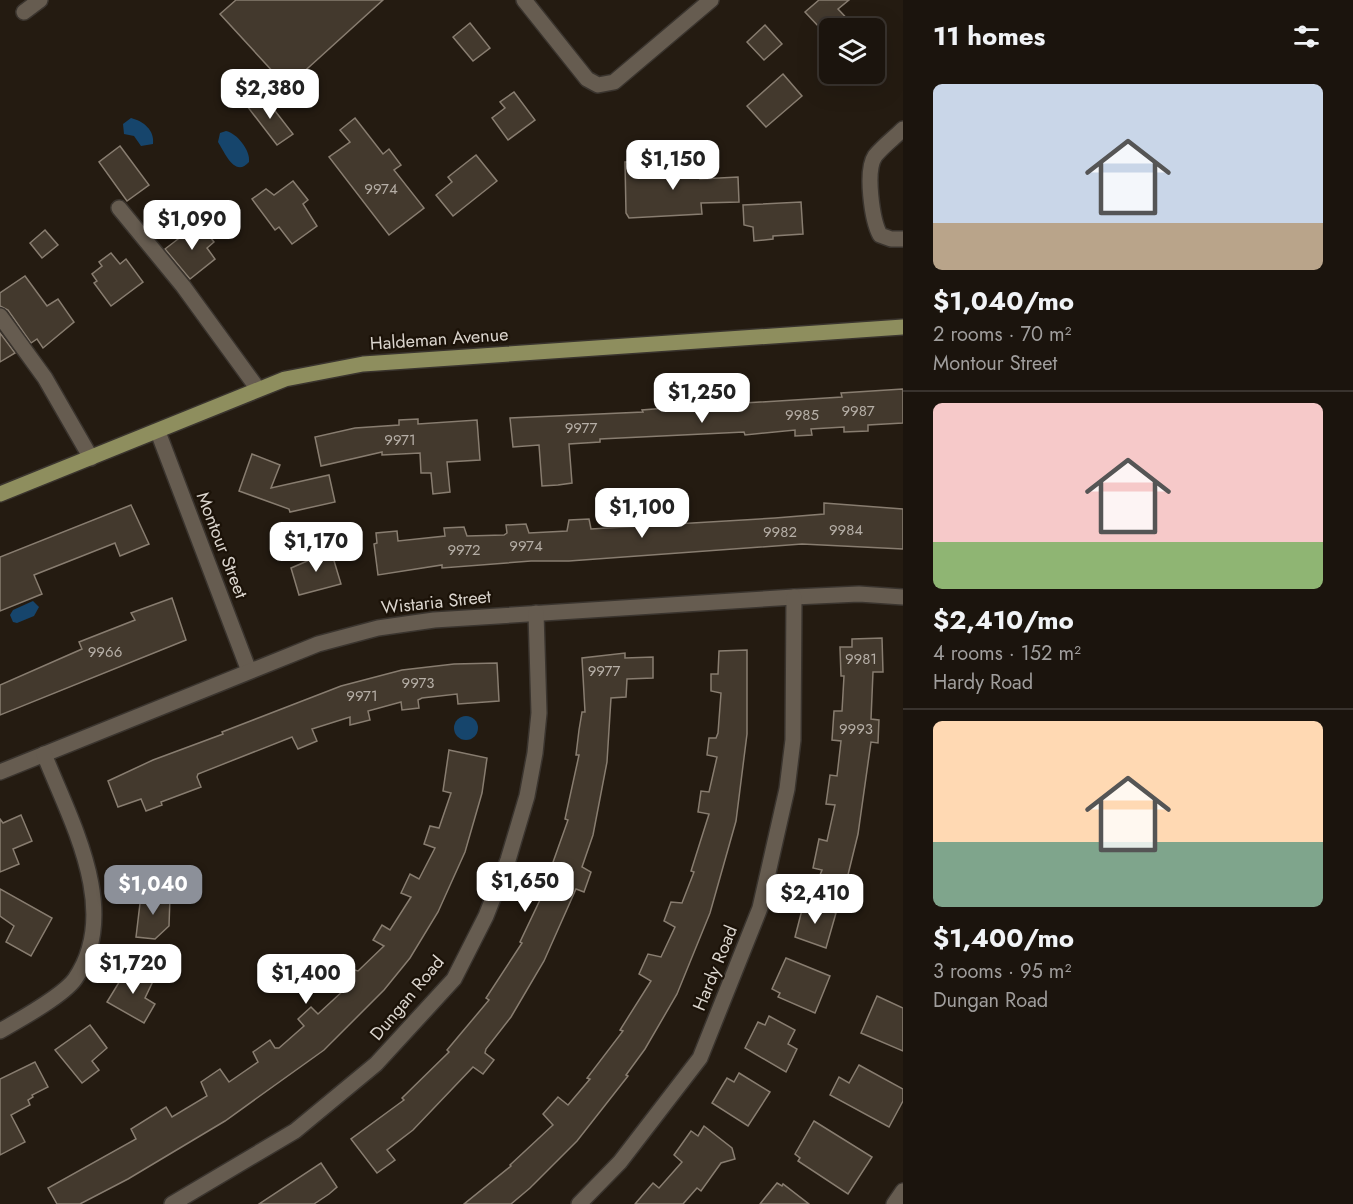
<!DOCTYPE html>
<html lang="en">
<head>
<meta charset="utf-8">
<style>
  :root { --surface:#1b140d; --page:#28211b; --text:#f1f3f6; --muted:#a09e9d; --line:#39332e; --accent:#8c9099 }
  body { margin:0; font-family:Jost,sans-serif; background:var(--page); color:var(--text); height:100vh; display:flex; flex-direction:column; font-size:22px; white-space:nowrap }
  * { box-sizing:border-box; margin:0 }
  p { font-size:20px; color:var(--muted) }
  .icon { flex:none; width:33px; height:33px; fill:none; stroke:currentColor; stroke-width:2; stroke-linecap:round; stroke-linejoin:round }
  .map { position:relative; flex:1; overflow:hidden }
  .sheet { display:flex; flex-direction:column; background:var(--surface); width:450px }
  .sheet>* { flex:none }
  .buttons { position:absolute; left:819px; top:18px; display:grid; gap:12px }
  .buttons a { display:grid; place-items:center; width:66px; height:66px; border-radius:9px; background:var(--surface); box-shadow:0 6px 24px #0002,0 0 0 2px var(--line); font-size:30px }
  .price { position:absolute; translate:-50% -51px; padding:0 14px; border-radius:12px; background:#fff; color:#222; font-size:20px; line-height:39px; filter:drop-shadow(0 2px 3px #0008) }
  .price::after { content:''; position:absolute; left:50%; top:36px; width:18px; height:14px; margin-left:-9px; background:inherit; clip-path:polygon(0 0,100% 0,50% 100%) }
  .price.active { background:var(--accent); color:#fff }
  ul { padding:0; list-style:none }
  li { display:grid; align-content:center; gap:12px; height:318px; padding:0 30px }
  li+li { border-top:2px solid var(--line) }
  li span { display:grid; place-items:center; height:186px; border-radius:9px; color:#555 }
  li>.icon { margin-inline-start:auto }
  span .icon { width:108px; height:108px; fill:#fffc; stroke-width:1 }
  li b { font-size:26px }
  h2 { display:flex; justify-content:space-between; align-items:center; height:72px; padding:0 30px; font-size:26px }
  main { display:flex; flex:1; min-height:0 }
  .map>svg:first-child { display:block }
  .water { fill:#16456c }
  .building { fill:#43392d; stroke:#887d70; stroke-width:1.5 }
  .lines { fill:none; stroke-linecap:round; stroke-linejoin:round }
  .minor-casing { stroke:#3a342e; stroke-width:18 }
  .major-casing { stroke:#3a342e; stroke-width:18 }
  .minor { stroke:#665c50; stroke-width:15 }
  .major { stroke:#8e8e5e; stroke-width:15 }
  .labels { text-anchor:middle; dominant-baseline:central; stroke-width:4.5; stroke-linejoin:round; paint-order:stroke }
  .number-label { font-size:15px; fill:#b5aea6 }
  .street-label { font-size:18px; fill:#dbd5ce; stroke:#1b1208 }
</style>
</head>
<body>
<main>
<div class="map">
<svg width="903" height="1204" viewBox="0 0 903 1204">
  <rect width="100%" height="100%" fill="#241b11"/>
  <!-- water -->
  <g class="water">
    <path d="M131,118C143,121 155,130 153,144L141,146L134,136L124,134L123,124Z"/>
    <path d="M226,131C237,133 251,151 249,162C235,178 225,153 218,142L220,133Z"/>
    <polygon points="33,601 39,607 34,616 17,623 13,622 10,615 13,610"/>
    <circle cx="466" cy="728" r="12"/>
  </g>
  <!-- building -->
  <g class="building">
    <polygon points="236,0 383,0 287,87 220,14"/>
    <polygon points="819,0 849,0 838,9 856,28 820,28 805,12"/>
    <polygon points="470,23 490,48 473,61 453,37"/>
    <polygon points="765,25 782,44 764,60 747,42"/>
    <polygon points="783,74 802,96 766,127 747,106"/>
    <polygon points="514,92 535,120 508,140 492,118 505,108 500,102"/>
    <polygon points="262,94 293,134 277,145 247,106"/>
    <polygon points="355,118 383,154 389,149 401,165 394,170 424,208 389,235 329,157 350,142 340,130"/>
    <polygon points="120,146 149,185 127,201 99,162"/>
    <polygon points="476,155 497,181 453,216 436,195 452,182 448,177"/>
    <polygon points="649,161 650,172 699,169 700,179 738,177 739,202 701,203 702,214 629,218 626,213 625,162"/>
    <polygon points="293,181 308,200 303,204 317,226 292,244 279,227 275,230 252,199 266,189 274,195"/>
    <polygon points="801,202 803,234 773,236 773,239 754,241 753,227 744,225 743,205"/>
    <polygon points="199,223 214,242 207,248 215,259 190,279 165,249"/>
    <polygon points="45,230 58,245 42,258 30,243"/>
    <polygon points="111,253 120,264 126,259 143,282 111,306 94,283 97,281 92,274 102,266 99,262"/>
    <polygon points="25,276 47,306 58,299 74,322 43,348 37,339 31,343 8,310 0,306 0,293"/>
    <polygon points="0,333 15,353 0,362"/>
    <polygon points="903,389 903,423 868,425 868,431 844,432 844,427 811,429 812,435 795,436 795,430 745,435 744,432 600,439 600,442 569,444 572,483 558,485 542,486 539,445 513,447 510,418 643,412 642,410 679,407 842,397 841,393"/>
    <polygon points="418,419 418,424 477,420 480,460 447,462 450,492 433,494 431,473 421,473 420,453 382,455 382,452 321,466 315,437 355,428 399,425 399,420"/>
    <polygon points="252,454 280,465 271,488 329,475 335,502 290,512 289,509 239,491"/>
    <polygon points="824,503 903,509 903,549 802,544 569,561 531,561 442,568 442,565 378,575 374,544 377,543 376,533 397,531 398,541 445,536 444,528 464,527 467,536 504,535 507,533 506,525 526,524 529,533 567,531 569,520 589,519 591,529 775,518 824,514"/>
    <polygon points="131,505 149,544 120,556 115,543 34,575 42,594 0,611 0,557"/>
    <polygon points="328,549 330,555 332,554 341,584 299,595 291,568 312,559 310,551"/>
    <polygon points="172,598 186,640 0,715 0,685 82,649 79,642 135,620 131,613"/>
    <polygon points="882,638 883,672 873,672 871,719 879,720 878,743 871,742 858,834 845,887 818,880 822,870 813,868 819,839 827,841 835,805 826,804 830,775 837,776 841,741 832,740 834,711 842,711 844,676 841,676 840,647 852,647 852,639"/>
    <polygon points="747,650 747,734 736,821 710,913 677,994 645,1049 626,1075 628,1076 577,1141 530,1188 511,1204 464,1204 511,1166 510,1165 553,1125 543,1114 558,1097 568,1105 590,1079 587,1078 623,1031 620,1030 651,981 639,974 648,954 661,957 675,927 664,921 671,902 682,903 694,872 691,871 709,814 698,812 701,791 709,792 717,757 707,755 709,738 716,738 718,733 721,693 711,691 711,674 718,674 719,651"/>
    <polygon points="625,653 625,658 653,657 653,678 627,679 626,697 611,698 607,762 593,835 582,867 591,872 584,892 576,889 544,961 511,1017 486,1049 485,1053 494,1060 483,1074 473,1067 413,1130 387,1150 395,1160 377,1173 351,1139 404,1100 402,1098 449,1052 447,1050 489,1000 486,998 522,943 520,942 548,883 546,882 568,820 565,819 579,755 576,755 579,730 582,712 585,712 582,658"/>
    <polygon points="497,663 499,701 458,704 457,694 422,698 418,700 419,708 402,710 401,702 368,711 370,720 350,725 350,717 312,729 317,741 298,749 292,737 198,774 197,777 201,787 161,802 162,805 146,811 141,799 118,807 108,781 153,760 223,734 222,732 341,686 402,670 454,664"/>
    <polygon points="449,750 487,758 482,793 465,852 438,912 410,958 384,990 324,1050 225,1121 128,1179 80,1204 57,1204 48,1188 136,1139 131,1129 166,1107 172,1117 207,1096 201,1082 220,1069 229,1082 258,1062 253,1052 270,1040 275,1048 279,1048 304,1026 298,1019 311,1007 318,1014 345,989 338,980 348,968 358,971 384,946 373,940 382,925 390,930 411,897 401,893 410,874 419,879 435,848 424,844 430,826 439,828 451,793 443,791"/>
    <polygon points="21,815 32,841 13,849 19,864 0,872 0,819 3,823"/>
    <polygon points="0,889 52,918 31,956 6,942 14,926 0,916"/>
    <polygon points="141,895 170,897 169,926 155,939 136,937"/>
    <polygon points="804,902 836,913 826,948 795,937"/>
    <polygon points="786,958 830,976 815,1013 778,997 780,993 772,989"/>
    <polygon points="129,966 154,979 145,998 155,1004 144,1023 107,1002"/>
    <polygon points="877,996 903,1008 903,1051 861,1033"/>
    <polygon points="769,1016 795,1030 788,1044 797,1049 786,1072 745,1048 758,1022 765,1025"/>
    <polygon points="90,1025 107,1048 92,1061 99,1070 82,1083 55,1050"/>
    <polygon points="35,1062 48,1087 32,1095 33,1097 28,1100 30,1105 11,1115 25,1142 0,1155 0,1079"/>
    <polygon points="859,1065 903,1089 903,1101 889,1127 830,1095 839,1077 849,1083"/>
    <polygon points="739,1073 770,1092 748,1126 712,1103 727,1078 734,1082"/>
    <polygon points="814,1121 872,1157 848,1194 798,1161 800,1158 795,1154"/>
    <polygon points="704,1126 732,1148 735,1159 721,1163 701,1191 697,1188 683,1204 635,1204 653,1183 659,1188 682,1162 674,1155 691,1131 698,1136"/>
    <polygon points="321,1163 337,1187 329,1194 314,1204 259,1204"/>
    <polygon points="777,1183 782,1186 783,1184 809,1204 760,1204"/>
  </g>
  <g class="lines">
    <!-- minor casing -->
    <g class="minor-casing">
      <g id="minor">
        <polyline points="524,0 587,79 598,85 614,82 711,0"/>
        <polyline points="24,12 40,0"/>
        <path d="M903,129C894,138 883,146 875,156C865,171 872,220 880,235L891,239H903"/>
        <polyline points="119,208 183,286 258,389"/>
        <polyline points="0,316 45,378 91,458"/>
        <polyline points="158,432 249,671"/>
        <polyline points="0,772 318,644 378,628 434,620 794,597 859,594 903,597"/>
        <path d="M0,1031C19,1020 63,996 75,979C122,911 70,820 44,754"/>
        <polyline points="172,1204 295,1131 376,1064 454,979 486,916 508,860 527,796 535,753 539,713 536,613"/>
        <polyline points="579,1204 620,1162 700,1058 760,908 787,789 793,740 794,597"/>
        <polyline points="894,1204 903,1191"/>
      </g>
    </g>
    <!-- major casing -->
    <g class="major-casing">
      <polyline id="major" points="0,494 285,379 363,364 903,327"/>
    </g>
    <!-- minor -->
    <use href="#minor" class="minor"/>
    <!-- major -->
    <use href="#major" class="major"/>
  </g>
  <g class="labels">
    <!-- number labels -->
    <g class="number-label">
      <text x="381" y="189">9974</text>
      <text x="858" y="411">9987</text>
      <text x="802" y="415">9985</text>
      <text x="581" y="428">9977</text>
      <text x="400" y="440">9971</text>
      <text x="846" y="530">9984</text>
      <text x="780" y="532">9982</text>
      <text x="526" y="546">9974</text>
      <text x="464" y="550">9972</text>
      <text x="105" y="652">9966</text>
      <text x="861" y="659">9981</text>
      <text x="604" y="671">9977</text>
      <text x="418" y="683">9973</text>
      <text x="362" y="696">9971</text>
      <text x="856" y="729">9993</text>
    </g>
    <!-- street labels -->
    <g class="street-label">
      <text transform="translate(439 339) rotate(-4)">Haldeman Avenue</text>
      <text transform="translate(222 545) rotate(69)">Montour Street</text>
      <text transform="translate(436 602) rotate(-6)">Wistaria Street</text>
      <text transform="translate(715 968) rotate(-68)">Hardy Road</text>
      <text transform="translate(407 998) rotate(-50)">Dungan Road</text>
    </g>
  </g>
</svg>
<div class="buttons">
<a><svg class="icon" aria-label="layers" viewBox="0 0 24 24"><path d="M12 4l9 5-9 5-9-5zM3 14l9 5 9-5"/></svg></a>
</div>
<b class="price" style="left:270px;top:120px">$2,380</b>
<b class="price" style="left:673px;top:191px">$1,150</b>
<b class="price" style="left:192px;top:251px">$1,090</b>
<b class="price" style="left:702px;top:424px">$1,250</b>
<b class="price" style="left:642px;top:539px">$1,100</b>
<b class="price" style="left:316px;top:573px">$1,170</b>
<b class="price" style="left:525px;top:913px">$1,650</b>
<b class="price active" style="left:153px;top:916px">$1,040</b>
<b class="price" style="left:815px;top:925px">$2,410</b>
<b class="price" style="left:133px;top:995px">$1,720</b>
<b class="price" style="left:306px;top:1005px">$1,400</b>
</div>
<section class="sheet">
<h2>11 homes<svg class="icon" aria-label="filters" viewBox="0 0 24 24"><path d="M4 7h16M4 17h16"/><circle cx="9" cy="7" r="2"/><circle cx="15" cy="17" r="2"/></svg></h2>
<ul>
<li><span style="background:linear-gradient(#c9d6e8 75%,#b9a48a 0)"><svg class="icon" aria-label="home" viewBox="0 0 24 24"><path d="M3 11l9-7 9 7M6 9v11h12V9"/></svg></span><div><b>$1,040/mo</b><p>2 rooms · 70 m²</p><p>Montour Street</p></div></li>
<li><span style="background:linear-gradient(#f6c9c9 75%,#8fb573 0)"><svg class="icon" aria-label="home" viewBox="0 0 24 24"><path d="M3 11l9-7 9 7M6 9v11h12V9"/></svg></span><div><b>$2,410/mo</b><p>4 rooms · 152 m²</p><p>Hardy Road</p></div></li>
<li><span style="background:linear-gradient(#ffd9b3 65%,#7fa58c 0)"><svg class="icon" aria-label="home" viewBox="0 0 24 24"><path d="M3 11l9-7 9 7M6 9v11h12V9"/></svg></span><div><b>$1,400/mo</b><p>3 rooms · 95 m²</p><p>Dungan Road</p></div></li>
</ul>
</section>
</main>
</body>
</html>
